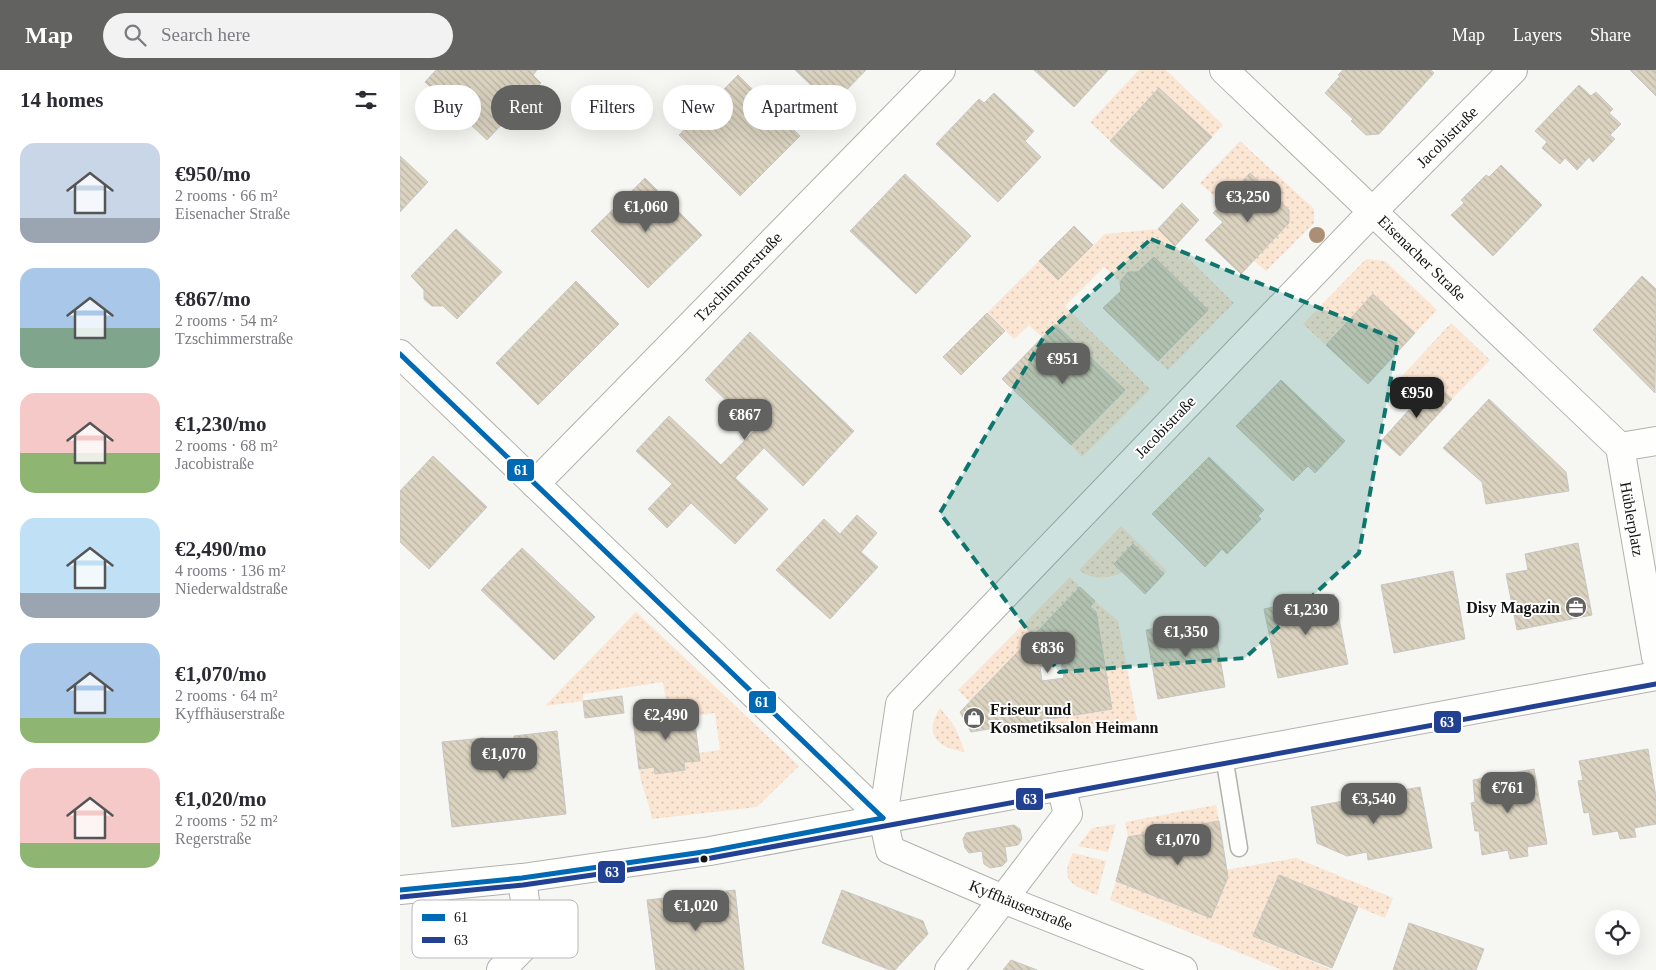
<!DOCTYPE html>
<html lang="en">
<head>
<meta charset="utf-8">
<style>
  :root { --surface:#fff; --page:#f2f2f3; --text:#2b2b33; --muted:#7c7c81; --accent:#626260 }
  body { margin:0; font-family:"Times New Roman",serif; background:var(--page); color:var(--text); height:100vh; display:flex; flex-direction:column; font-size:19px; white-space:nowrap }
  * { box-sizing:border-box; margin:0 }
  p { font-size:16px; color:var(--muted) }
  .icon { flex:none; width:28px; height:28px; fill:none; stroke:currentColor; stroke-width:2; stroke-linecap:round; stroke-linejoin:round }
  .map { position:relative; flex:1; overflow:hidden }
  .panel { display:flex; flex-direction:column; background:var(--surface); width:400px }
  .panel>* { flex:none }
  .hud { position:absolute; left:15px; top:15px; width:475px; height:45px; display:flex; gap:10px }
  .buttons { position:absolute; left:1195px; top:840px; display:grid; gap:10px }
  .buttons a { display:grid; place-items:center; width:45px; height:45px; border-radius:50%; background:var(--surface); box-shadow:0 5px 20px #0002; font-size:25px }
  .price { position:absolute; translate:-50% -42px; padding:0 11px; border-radius:10px; background:var(--accent); color:#fff; font-size:16px; line-height:32px; filter:drop-shadow(0 1px 2px #0008) }
  .price::after { content:''; position:absolute; left:50%; top:30px; width:15px; height:11px; margin-left:-8px; background:inherit; clip-path:polygon(0 0,100% 0,50% 100%) }
  .price.current { background:#222; color:#fff }
  ul { padding:0; list-style:none }
  li { display:flex; align-items:center; gap:15px; height:125px; padding:0 20px }
  li span { display:grid; place-items:center; flex:none; width:140px; height:100px; border-radius:15px; color:#555 }
  li>.icon { margin-inline-start:auto }
  span .icon { width:60px; height:60px; fill:#fffc; stroke-width:1 }
  li b { font-size:21px }
  h2 { display:flex; justify-content:space-between; align-items:center; height:60px; padding:0 20px; font-size:21px }
  .tag { padding:0 18px; border-radius:22px; background:var(--surface); box-shadow:0 5px 20px #0002; font-size:18px; line-height:45px }
  .tag.current { background:var(--accent); color:#fff }
  header { display:flex; align-items:center; gap:30px; box-sizing:border-box; height:70px; padding:0 25px; background:var(--accent); color:#fff }
  header strong { font-size:24px }
  nav { display:flex; gap:28px; margin-inline-start:auto; font-size:18px }
  .search { width:350px; height:45px; background:var(--page); display:flex; align-items:center; gap:12px; box-sizing:border-box; padding:0 18px; border-radius:28px; color:var(--muted); font-size:19px }
  main { display:flex; flex:1; min-height:0 }
  .map>svg:first-child { display:block }
  .grass { fill:url(#grass-dots) }
  .building { fill:url(#building-back-hatch); stroke:#c8c7c4; fill-rule:evenodd }
  .lines { fill:none; stroke-linecap:round; stroke-linejoin:round }
  .service-casing { stroke:#b1b1ae; stroke-width:19 }
  .minor-casing { stroke:#b1b1ae; stroke-width:30 }
  .tertiary-casing { stroke:#b1b1ae; stroke-width:30 }
  .service { stroke:#fefefd; stroke-width:16 }
  .minor { stroke:#fefefd; stroke-width:28 }
  .tertiary { stroke:#fefefd; stroke-width:28 }
  .bus-1-casing { stroke:#fff; stroke-width:9 }
  .bus-2-casing { stroke:#fff; stroke-width:9 }
  .bus-1 { stroke:#0069b4; stroke-width:5 }
  .bus-2 { stroke:#224193; stroke-width:5 }
  .tree { fill:#aa8f75 }
  .marked { fill:#0f766e; fill-opacity:0.2; stroke:#0f766e; stroke-width:4; stroke-dasharray:10 6; stroke-linejoin:round }
  .bus-dot { fill:#131311; stroke:#fff; stroke-width:2 }
  .labels { text-anchor:middle; dominant-baseline:central; stroke-width:4; stroke-linejoin:round; paint-order:stroke }
  .street-label { font-size:16px; fill:#131311; stroke:#fff }
  .poi-label { font-size:16px; font-weight:bold; fill:#131311; stroke:#fff; text-anchor:end }
  .key { fill:#fff; stroke:#b8b8b8; stroke-width:1 }
  .key-label { font-size:14px; fill:#131311 }
  .line-badge { stroke:#fff; stroke-width:2 }
  .badge-label { font-size:14px; text-anchor:middle; font-weight:bold; fill:#fff }
</style>
</head>
<body>
<header>
<strong>Map</strong>
<div class="search"><svg class="icon" aria-label="search" viewBox="0 0 24 24"><circle cx="10" cy="10" r="6"/><path d="M15 15l6 6"/></svg>Search here</div>
<nav><a>Map</a><a>Layers</a><a>Share</a></nav>
</header>
<main>
<section class="panel">
<h2>14 homes<svg class="icon" aria-label="filters" viewBox="0 0 24 24"><path d="M4 7h16M4 17h16"/><circle cx="9" cy="7" r="2"/><circle cx="15" cy="17" r="2"/></svg></h2>
<ul>
<li><span style="background:linear-gradient(#c9d6e8 75%,#9aa5b1 0)"><svg class="icon" aria-label="home" viewBox="0 0 24 24"><path d="M3 11l9-7 9 7M6 9v11h12V9"/></svg></span><div><b>€950/mo</b><p>2 rooms · 66 m²</p><p>Eisenacher Straße</p></div></li>
<li><span style="background:linear-gradient(#a9c7e8 60%,#7fa58c 0)"><svg class="icon" aria-label="home" viewBox="0 0 24 24"><path d="M3 11l9-7 9 7M6 9v11h12V9"/></svg></span><div><b>€867/mo</b><p>2 rooms · 54 m²</p><p>Tzschimmerstraße</p></div></li>
<li><span style="background:linear-gradient(#f6c9c9 60%,#8fb573 0)"><svg class="icon" aria-label="home" viewBox="0 0 24 24"><path d="M3 11l9-7 9 7M6 9v11h12V9"/></svg></span><div><b>€1,230/mo</b><p>2 rooms · 68 m²</p><p>Jacobistraße</p></div></li>
<li><span style="background:linear-gradient(#bfe0f5 75%,#9aa5b1 0)"><svg class="icon" aria-label="home" viewBox="0 0 24 24"><path d="M3 11l9-7 9 7M6 9v11h12V9"/></svg></span><div><b>€2,490/mo</b><p>4 rooms · 136 m²</p><p>Niederwaldstraße</p></div></li>
<li><span style="background:linear-gradient(#a9c7e8 75%,#8fb573 0)"><svg class="icon" aria-label="home" viewBox="0 0 24 24"><path d="M3 11l9-7 9 7M6 9v11h12V9"/></svg></span><div><b>€1,070/mo</b><p>2 rooms · 64 m²</p><p>Kyffhäuserstraße</p></div></li>
<li><span style="background:linear-gradient(#f6c9c9 75%,#8fb573 0)"><svg class="icon" aria-label="home" viewBox="0 0 24 24"><path d="M3 11l9-7 9 7M6 9v11h12V9"/></svg></span><div><b>€1,020/mo</b><p>2 rooms · 52 m²</p><p>Regerstraße</p></div></li>
</ul>
</section>
<div class="map">
<svg width="1256" height="900" viewBox="0 0 1256 900">
  <defs>
    <pattern id="grass-dots" width="8" height="8" patternUnits="userSpaceOnUse" patternTransform="scale(1.25)"><rect width="8" height="8" fill="#fbe5d3"/><path d="M2 2h.1M6 6h.1" fill="none" stroke="#d6c4b4" stroke-width="1.8" stroke-linecap="round"/></pattern>
    <pattern id="building-back-hatch" width="6" height="6" patternUnits="userSpaceOnUse" patternTransform="scale(1.25)"><rect width="6" height="6" fill="#dbd3c0"/><path d="M-1 5l2 2M0 0l6 6M5-1l2 2" fill="none" stroke="#bbb4a4"/></pattern>
  </defs>
  <rect width="100%" height="100%" fill="#f6f6f2"/>
  <!-- grass -->
  <g class="grass">
    <polygon points="739,0 766,0 823,55 812,67 759,18 710,71 690,52"/>
    <polygon points="840,71 914,139 914,153 866,201 854,191 889,153 889,140 850,104 822,133 800,113"/>
    <polygon points="758,159 834,233 768,300 758,291 808,240 754,187 738,202 728,202 720,212 704,197 665,236 750,319 682,387 671,375 725,320 656,254 642,267 629,255 614,269 587,243 639,191 658,210 705,164"/>
    <polygon points="966,189 985,191 1037,240 1015,263 973,224 926,275 903,254"/>
    <polygon points="1051,253 1090,290 1052,329 1034,313 1014,335 993,316"/>
    <path d="M721,456L767,501L764,504L733,474L714,494L722,502C710,510 689,509 679,500Z"/>
    <polygon points="670,507 680,517 570,632 558,620"/>
    <polygon points="695,531 718,551 737,650 655,665 652,649 712,639 696,542 690,537"/>
    <path d="M236,542L399,696L357,737L252,749C249,731 241,717 239,699L254,697L255,704L285,700L284,692L300,691L299,683L320,680L315,643L294,646L293,640L268,643L263,612L183,624V631L145,636Z"/>
    <path d="M540,638L555,657L565,682C538,678 523,665 540,638Z"/>
    <polygon points="816,735 819,751 728,767 725,752"/>
    <polygon points="716,754 708,782 678,776 692,758"/>
    <path d="M673,783L706,791L697,825C673,815 658,812 673,783Z"/>
    <polygon points="896,788 993,828 985,848 879,805 853,866 932,900 882,900 710,830 716,811 810,848 828,807 826,800"/>
  </g>
  <!-- building -->
  <g class="building">
    <polygon points="36,0 137,0 133,5 141,13 87,70 25,12"/>
    <polygon points="395,0 466,0 432,35"/>
    <polygon points="634,0 708,0 674,37"/>
    <polygon points="943,0 1031,0 1034,3 979,64 966,65 951,51 953,49 925,23 940,6 938,5"/>
    <polygon points="1230,0 1256,0 1256,26"/>
    <polygon points="338,5 400,66 340,126 279,65"/>
    <polygon points="1179,15 1191,26 1196,22 1213,39 1209,43 1221,54 1210,65 1215,69 1193,92 1189,87 1177,100 1165,88 1160,94 1142,78 1147,72 1135,61"/>
    <polygon points="759,18 812,67 763,119 710,71"/>
    <polygon points="594,23 634,61 625,71 641,87 598,132 536,74 579,29 584,33"/>
    <polygon points="0,86 28,112 0,142"/>
    <polygon points="1101,95 1142,135 1093,186 1051,145 1064,133 1061,130 1086,105 1089,107"/>
    <polygon points="850,103 889,140 889,153 841,204 805,170 823,152 813,143"/>
    <polygon points="505,104 571,166 516,224 450,161"/>
    <polygon points="245,108 302,165 248,218 191,161"/>
    <polygon points="782,133 799,150 775,176 758,159"/>
    <polygon points="674,156 693,175 658,210 639,191"/>
    <polygon points="56,159 102,202 57,249 43,236 32,236 24,229 24,220 11,206"/>
    <polygon points="754,187 808,240 758,291 703,238 721,221 720,212 728,202 738,202"/>
    <polygon points="1242,206 1256,219 1255,323 1193,260"/>
    <polygon points="176,211 219,254 138,335 96,293"/>
    <polygon points="973,224 1015,263 968,314 926,275"/>
    <polygon points="587,243 605,261 561,305 543,287"/>
    <polygon points="655,254 725,320 671,375 602,309"/>
    <polygon points="350,262 454,361 403,416 364,378 335,408 368,439 335,474 291,433 267,458 248,439 272,414 236,381 269,346 321,395 356,359 305,310"/>
    <polygon points="881,310 945,371 915,403 908,396 893,411 836,356"/>
    <polygon points="1034,312 1052,329 1000,386 982,370"/>
    <polygon points="1089,329 1166,402 1169,421 1086,434 1082,412 1043,378"/>
    <polygon points="33,386 87,437 29,499 0,472 0,421"/>
    <polygon points="809,387 864,440 858,446 861,449 827,484 822,479 805,497 752,444"/>
    <polygon points="457,445 477,463 461,482 478,497 430,549 376,500 424,449 440,464"/>
    <polygon points="1178,473 1192,545 1117,560 1106,504 1128,500 1125,484"/>
    <polygon points="733,474 764,504 745,524 714,494"/>
    <polygon points="122,478 195,547 154,590 81,520"/>
    <polygon points="1053,501 1065,569 994,583 981,515"/>
    <path d="M680,517L695,531L690,537L696,542L712,639L571,662L560,642ZM661,593L664,608L642,611L640,597Z"/>
    <polygon points="934,524 948,594 878,608 864,539"/>
    <polygon points="813,548 825,617 758,629 746,560"/>
    <polygon points="222,626 224,643 185,648 183,631"/>
    <polygon points="293,640 300,691 284,692 285,700 255,704 254,697 239,699 233,648"/>
    <polygon points="157,661 166,744 52,757 42,672 84,668 86,678 115,675 114,666"/>
    <polygon points="1248,679 1256,727 1256,754 1234,758 1236,767 1220,769 1218,761 1193,765 1189,742 1184,743 1178,711 1183,710 1179,691"/>
    <polygon points="1134,699 1147,774 1127,777 1128,786 1110,789 1108,780 1082,785 1079,761 1075,761 1071,733 1075,732 1073,710"/>
    <polygon points="1020,717 1032,778 968,790 967,782 947,786 917,773 911,737"/>
    <polygon points="819,751 828,807 811,848 716,811 728,767"/>
    <polygon points="614,755 620,759 622,769 618,775 605,777 607,791 602,796 590,798 584,794 582,781 569,783 565,778 563,769 566,763"/>
    <polygon points="879,805 958,837 932,898 853,866"/>
    <polygon points="335,820 344,900 256,900 247,830"/>
    <polygon points="442,820 523,851 528,864 495,900 490,900 422,873"/>
    <polygon points="1009,853 1084,879 1076,900 993,900"/>
    <polygon points="611,890 637,900 603,900"/>
  </g>
  <g class="lines">
    <!-- service casing -->
    <g class="service-casing">
      <polyline id="service" points="824,686 839,778"/>
    </g>
    <!-- minor casing -->
    <g class="minor-casing">
      <g id="minor">
        <polyline points="824,0 1220,377"/>
        <polyline points="0,284 483,748"/>
        <polyline points="1256,371 1220,377 1256,587"/>
        <polyline points="135,414 541,0"/>
        <polyline points="101,900 130,870 122,808"/>
        <polyline points="549,900 668,744 661,716"/>
        <polyline points="783,900 603,829 490,780 483,748 500,634 973,141 1113,0"/>
      </g>
    </g>
    <!-- tertiary casing -->
    <g class="tertiary-casing">
      <polyline id="tertiary" points="0,820 122,808 310,781 1256,606"/>
    </g>
    <!-- service -->
    <use href="#service" class="service"/>
    <!-- minor -->
    <use href="#minor" class="minor"/>
    <!-- tertiary -->
    <use href="#tertiary" class="tertiary"/>
    <!-- bus-1 casing -->
    <g class="bus-1-casing">
      <g id="bus-1">
        <polyline points="0,284 483,748"/>
        <polyline points="0,820 122,808 310,781 483,748"/>
      </g>
    </g>
    <!-- bus-2 casing -->
    <g class="bus-2-casing">
      <polyline id="bus-2" points="1,827 123,815 311,788 1256,614"/>
    </g>
    <!-- bus-1 -->
    <use href="#bus-1" class="bus-1"/>
    <!-- bus-2 -->
    <use href="#bus-2" class="bus-2"/>
  </g>
  <!-- trees -->
  <circle class="tree" cx="917" cy="165" r="8"/>
  <!-- marked area -->
  <path class="marked" d="M751,169L998,270L959,483L845,588L659,602L540,443L645,265Z"/>
  <!-- icons -->
  <defs>
    <g id="office-disc" transform="scale(1.125)"><circle r="9.5" fill="#626260" stroke="#fff"/><path d="M-6-3h4V-5.5h4V-3h4V5H-6ZM-1-4.5V-3h2v-1.5ZM-6 0V1H6V0Z" fill="#fff"/></g>
    <g id="shop-disc" transform="scale(1.125)"><circle r="9.5" fill="#626260" stroke="#fff"/><path d="M-5-2.5h2.3a2.7 3.5 0 0 1 5.4 0H5L5.5 6h-11ZM-1.5-2.5h3a1.5 2.3 0 0 0-3 0Z" fill="#fff"/></g>
  </defs>
  <g fill-rule="evenodd">
    <use href="#office-disc" x="1176" y="537"/>
    <use href="#shop-disc" x="574" y="648"/>
  </g>
  <!-- markers -->
  <circle class="bus-dot" cx="304" cy="789" r="4.5"/>
  <g class="labels">
    <!-- street labels -->
    <g class="street-label">
      <text transform="translate(1047 67) rotate(-45)">Jacobistraße</text>
      <text transform="translate(1022 188) rotate(44)">Eisenacher Straße</text>
      <text transform="translate(338 207) rotate(-46)">Tzschimmerstraße</text>
      <text transform="translate(765 357) rotate(-46)">Jacobistraße</text>
      <text transform="translate(1232 449) rotate(80)">Hüblerplatz</text>
      <text transform="translate(621 835) rotate(22)">Kyffhäuserstraße</text>
    </g>
    <!-- poi labels -->
    <g class="poi-label">
      <text x="1160" y="537">Disy Magazin</text>
      <text x="590" y="639" text-anchor="start">Friseur und<tspan x="590" dy="18">Kosmetiksalon Heimann</tspan></text>
    </g>
  </g>
  <!-- legend -->
  <rect x="12" y="830" width="166" height="58" rx="8" class="key"/>
  <rect x="22" y="844" width="23" height="7" fill="#0069b4"/>
  <rect x="22" y="867" width="23" height="6" fill="#224193"/>
  <g class="key-label">
    <text x="54" y="852">61</text>
    <text x="54" y="875">63</text>
  </g>
  <g class="line-badge">
    <rect x="106" y="388" width="29" height="24" rx="5" fill="#0069b4"/>
    <rect x="348" y="620" width="29" height="24" rx="5" fill="#0069b4"/>
    <rect x="1033" y="640" width="29" height="24" rx="5" fill="#224193"/>
    <rect x="615" y="717" width="29" height="24" rx="5" fill="#224193"/>
    <rect x="197" y="790" width="29" height="24" rx="5" fill="#224193"/>
  </g>
  <g class="badge-label">
    <text x="121" y="405">61</text>
    <text x="362" y="637">61</text>
    <text x="1047" y="657">63</text>
    <text x="630" y="734">63</text>
    <text x="212" y="807">63</text>
  </g>
</svg>
<div class="buttons">
<a><svg class="icon" aria-label="locate" viewBox="0 0 24 24"><circle cx="12" cy="12" r="6"/><path d="M12 2v4M12 18v4M2 12h4M18 12h4"/></svg></a>
</div>
<b class="price" style="left:848px;top:153px">€3,250</b>
<b class="price" style="left:246px;top:163px">€1,060</b>
<b class="price" style="left:663px;top:315px">€951</b>
<b class="price current" style="left:1017px;top:349px">€950</b>
<b class="price" style="left:345px;top:371px">€867</b>
<b class="price" style="left:906px;top:566px">€1,230</b>
<b class="price" style="left:786px;top:588px">€1,350</b>
<b class="price" style="left:648px;top:604px">€836</b>
<b class="price" style="left:266px;top:671px">€2,490</b>
<b class="price" style="left:104px;top:710px">€1,070</b>
<b class="price" style="left:1108px;top:744px">€761</b>
<b class="price" style="left:974px;top:755px">€3,540</b>
<b class="price" style="left:778px;top:796px">€1,070</b>
<b class="price" style="left:296px;top:862px">€1,020</b>
<div class="hud">
<a class="tag">Buy</a>
<a class="tag current">Rent</a>
<a class="tag">Filters</a>
<a class="tag">New</a>
<a class="tag">Apartment</a>
</div>
</div>
</main>
</body>
</html>
